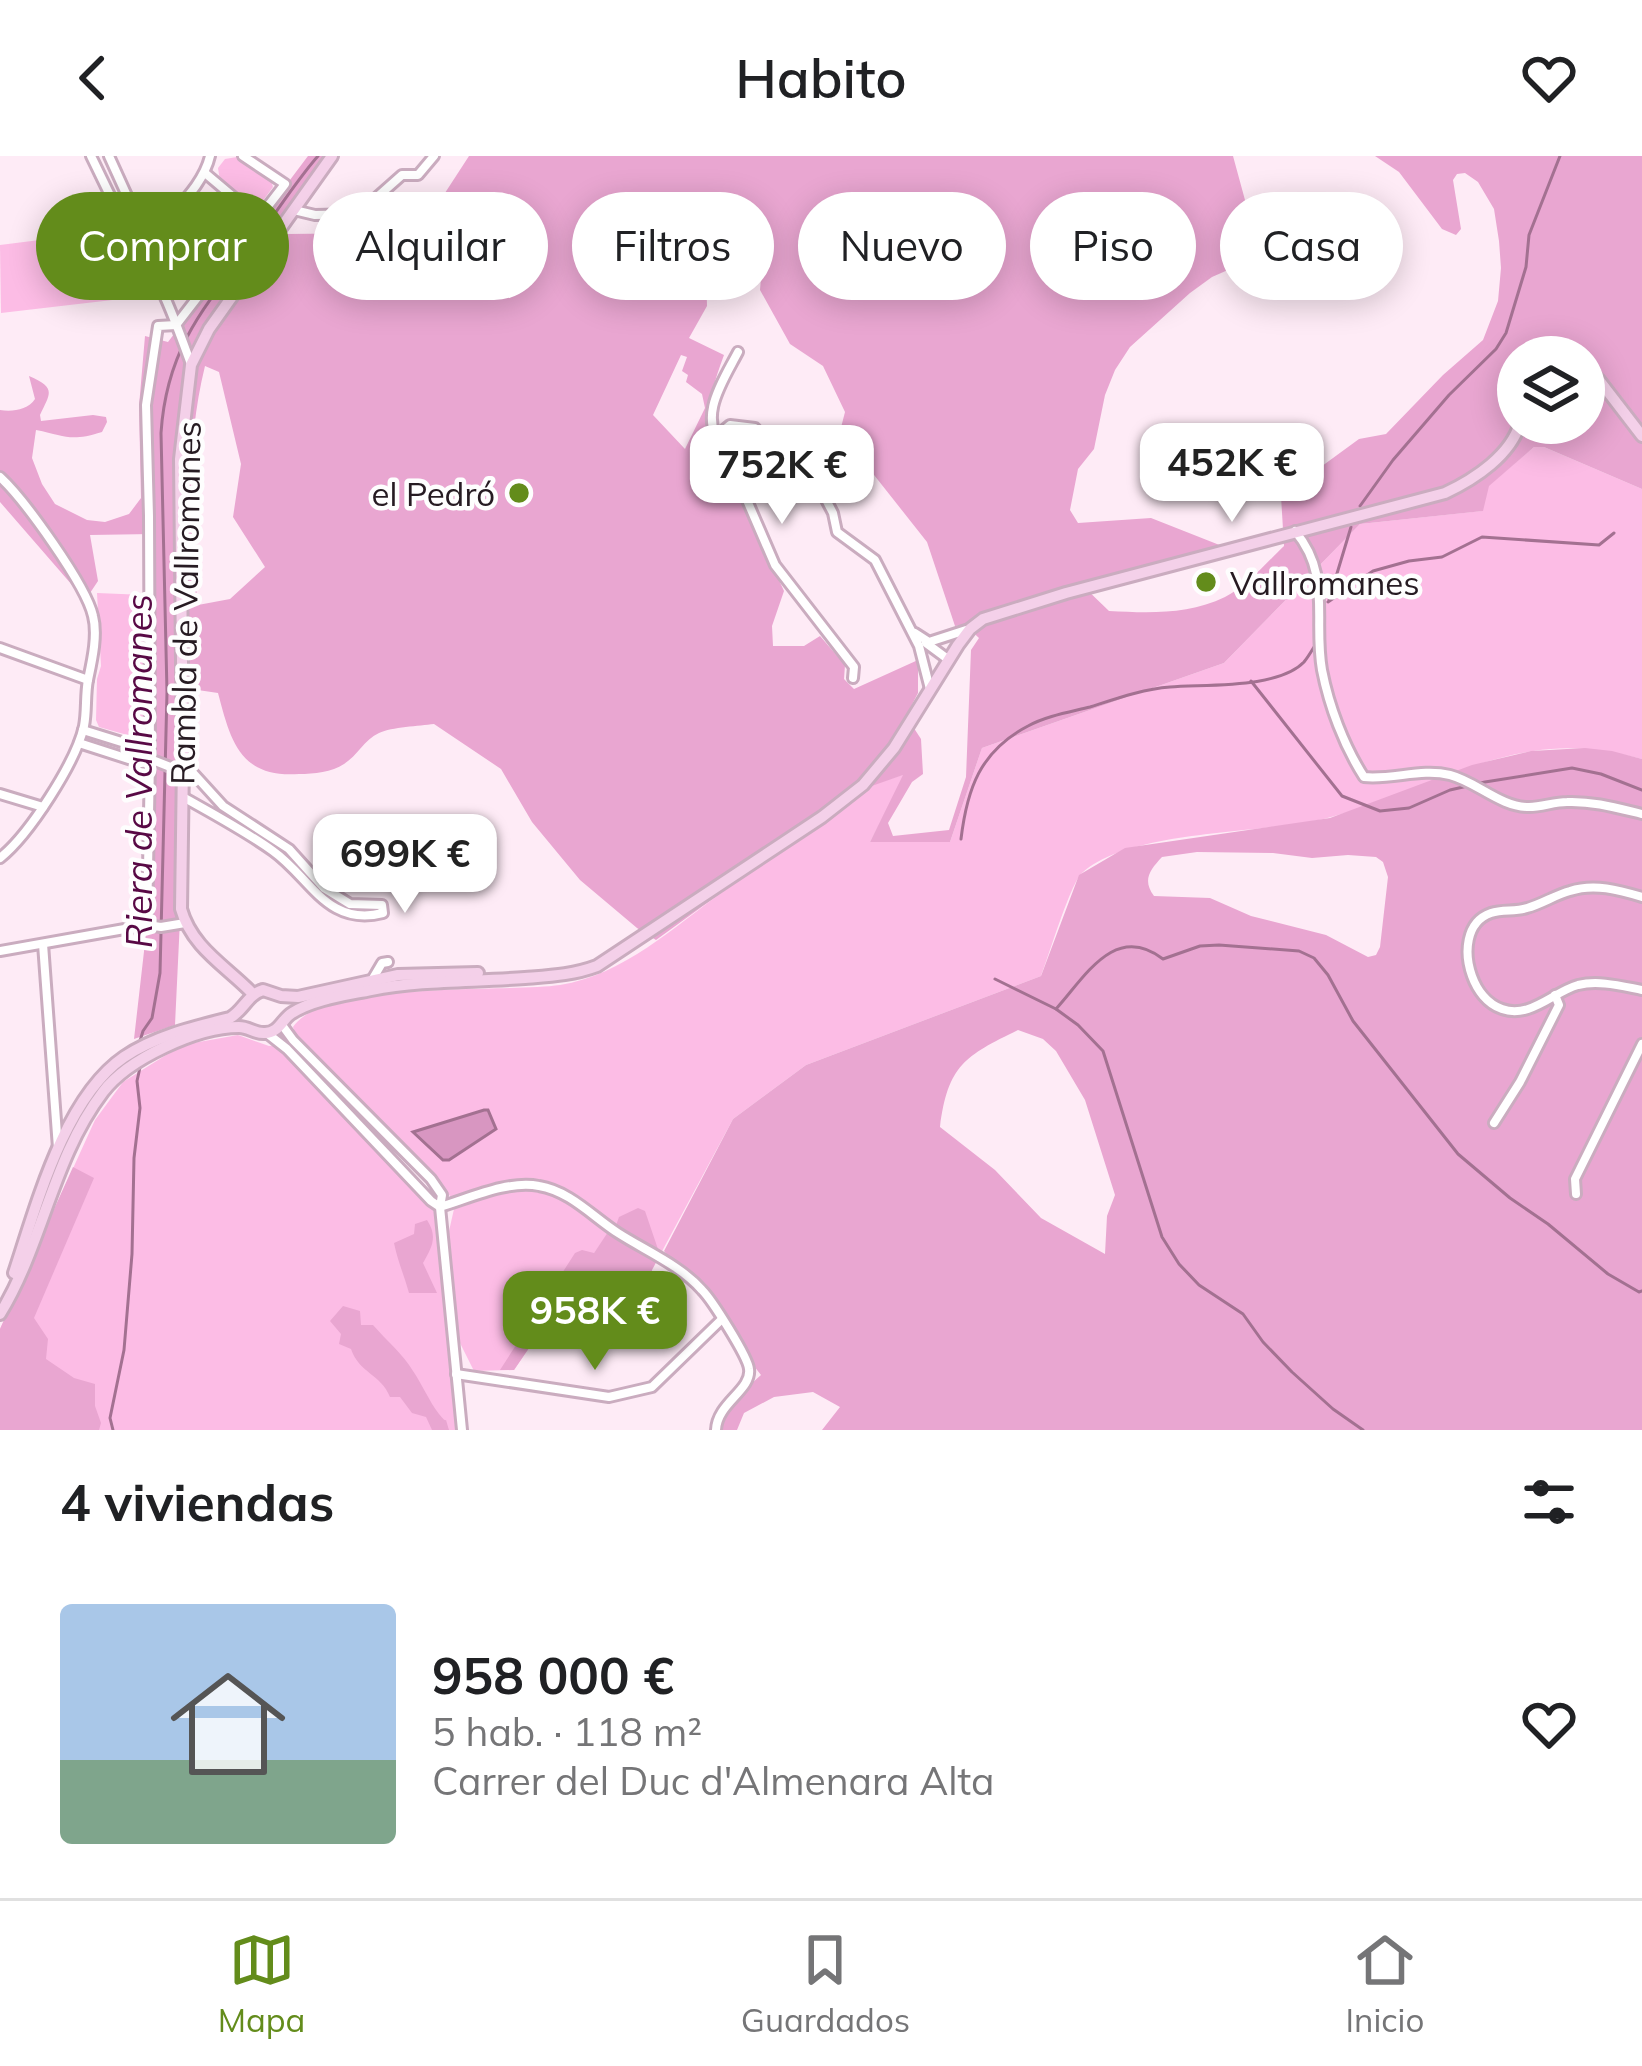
<!DOCTYPE html>
<html lang="es">
<head>
<meta charset="utf-8">
<style>
  :root { --surface:#fff; --page:#f6f6f6; --text:#202124; --muted:#757577; --line:#e0e0e0; --accent:#638c1b }
  body { margin:0; font-family:Mulish,sans-serif; background:var(--page); color:var(--text); height:100vh; display:flex; flex-direction:column; font-size:45px; white-space:nowrap }
  * { box-sizing:border-box; margin:0 }
  p { font-size:39px; color:var(--muted) }
  .icon { flex:none; width:66px; height:66px; fill:none; stroke:currentColor; stroke-width:2; stroke-linecap:round; stroke-linejoin:round }
  .map { position:relative; height:1274px; overflow:hidden }
  .side { display:flex; flex-direction:column; background:var(--surface); flex:1 }
  .side>* { flex:none }
  .banner { position:absolute; left:36px; top:36px; width:1572px; height:108px; display:flex; gap:24px }
  .controls { position:absolute; left:1497px; top:180px; display:grid; gap:24px }
  .controls a { display:grid; place-items:center; width:108px; height:108px; border-radius:50%; background:var(--surface); box-shadow:0 6px 30px #0003; font-size:60px }
  .price { position:absolute; translate:-50% -102px; padding:0 27px; border-radius:24px; background:#fff; color:#222; font-size:39px; line-height:78px; filter:drop-shadow(0 3px 6px #0008) }
  .price::after { content:''; position:absolute; left:50%; top:72px; width:36px; height:27px; margin-left:-18px; background:inherit; clip-path:polygon(0 0,100% 0,50% 100%) }
  .price.on { background:var(--accent); color:#fff }
  ul { padding:0; list-style:none }
  li { display:flex; align-items:center; gap:36px; height:300px; padding:0 60px }
  li span { display:grid; place-items:center; flex:none; width:336px; height:240px; border-radius:12px; color:#555 }
  li>.icon { margin-inline-start:auto }
  span .icon { width:144px; height:144px; fill:#fffc; stroke-width:1 }
  li b { font-size:51px }
  h2 { display:flex; justify-content:space-between; align-items:center; height:144px; padding:0 60px; font-size:51px }
  .chip { padding:0 42px; border-radius:54px; background:var(--surface); box-shadow:0 6px 30px #0003; font-size:42px; line-height:108px }
  .chip.on { background:var(--accent); color:#fff }
  header { display:flex; justify-content:space-between; align-items:center; height:156px; padding:0 60px; background:var(--surface); font-size:54px; font-weight:600 }
  .tabs { display:flex; justify-content:space-around; align-items:center; height:168px; border-top:3px solid var(--line); background:var(--surface); font-size:33px; color:var(--muted) }
  .tabs a { display:grid; justify-items:center; gap:6px }
  .tabs .on { color:var(--accent) }
  .map>svg:first-child { display:block }
  .green { fill:#fcbce5 }
  .forest { fill:#e9a6d1; fill-rule:evenodd }
  .water { fill:#d896c1; stroke:#a37191; stroke-width:3 }
  .lines { fill:none; stroke-linecap:round; stroke-linejoin:round }
  .stream { stroke:#a37191; stroke-width:3 }
  .street-casing { stroke:#caacbf; stroke-width:14 }
  .secondary-casing { stroke:#caacbf; stroke-width:16 }
  .street { stroke:#fff; stroke-width:8 }
  .secondary { stroke:#f4d0e9; stroke-width:10 }
  .poi-dot { fill:#638c1b; stroke:#fefefe; stroke-width:4.5 }
  .labels { text-anchor:middle; dominant-baseline:central; stroke-width:9; stroke-linejoin:round; paint-order:stroke }
  .poi-label { font-size:33px; fill:#261b22; stroke:#fefefe; text-anchor:end }
  .street-label { font-size:33px; fill:#261b22; stroke:#fefefe }
  .water-label { font-size:36px; font-style:italic; fill:#580945; stroke:#fefefe }
</style>
</head>
<body>
<header><svg class="icon" aria-label="back" viewBox="0 0 24 24"><path d="M15 5l-7 7 7 7"/></svg>Habito<svg class="icon" aria-label="heart" viewBox="0 0 24 24"><path d="M12 20l-8-8c-3-5 5-10 8-4 3-6 11-1 8 4z"/></svg></header>
<div class="map">
<svg width="1642" height="1274" viewBox="0 0 1642 1274">
  <rect width="100%" height="100%" fill="#feebf6"/>
  <!-- green -->
  <g class="green">
    <polygon points="237,1 271,24 273,31 259,50 252,51 220,25 218,12 225,3"/>
    <polygon points="111,75 121,143 1,157 0,89"/>
    <path d="M1534,291H1544L1642,333V603C1605,593 1571,589 1533,595C1462,606 1400,643 1331,661C1265,679 1131,672 1082,717C1070,728 1049,800 1041,820L806,909L733,963L660,1099L608,1077L514,1214L474,1215L458,1183L447,1084L454,1053L451,1041L297,883L293,871C324,824 504,837 560,829C623,819 674,771 725,734C772,700 819,666 866,631L905,618L870,686H950L982,592L1224,507L1360,368L1482,355L1488,330Z"/>
    <polygon points="97,437 145,439 145,584 99,571 96,564 97,523 101,510"/>
    <polygon points="238,879 269,890 277,889 429,1046 434,1056 453,1216 461,1216 467,1274 0,1274 0,1173 95,964 123,926 182,889"/>
  </g>
  <!-- forest -->
  <g class="forest">
    <path d="M308,0H337L290,65L286,78L382,77L443,40L469,0H1233L1251,66L1253,94L1237,110L1212,121L1190,137L1130,191L1115,214L1105,239L1094,293L1078,313L1070,354L1078,367L1151,362L1222,390L1081,428L1109,455C1148,457 1188,459 1225,441C1246,431 1267,406 1284,390L1281,340L1359,283L1386,278L1443,219L1483,184L1498,145L1501,112L1499,85L1494,53L1478,26L1465,17L1457,18L1453,24L1461,73L1456,79L1442,73L1399,16L1375,0H1642V333L1544,291H1534L1489,330L1483,355L1360,368L1224,507L982,592L950,686H870L903,619L866,632L656,784L637,772L580,724L532,666L501,613L434,568C419,570 392,571 379,577C365,583 357,600 344,608C332,616 314,618 299,618C240,622 231,586 218,537L191,533L175,869L134,883L146,778L154,614L152,378L90,379L98,425L84,446L79,437L0,346V254C12,256 28,254 35,243L29,220C57,232 50,237 40,259L41,265L93,259L106,261L107,266L102,276C70,286 66,280 36,274L32,302L42,328L55,348L87,364L105,366L129,358L141,342L139,250L145,180L168,186ZM756,88L763,98L760,134L790,188L823,210L845,256L836,291L853,307L863,305L927,386L955,470L965,469L979,482L971,494L966,621L949,674L893,680L888,667L912,626L923,618L921,583L906,560L918,537V504L854,533L844,523L845,509L820,480L804,490H773L772,470L784,435L724,305L709,294C704,259 712,231 724,199L689,182L707,150L706,110L730,108ZM681,199L687,201L682,215L688,219L686,226L702,238L705,252L685,293L653,259ZM1518,201H1584V267H1518ZM205,210L219,216L241,308L233,361L265,411L230,443L198,449C189,371 186,286 205,210Z"/>
    <path d="M1585,592L1612,595L1642,603V1274H822L840,1251L813,1236L774,1241L744,1257L737,1274H720C720,1251 745,1234 761,1219L664,1095L733,963L806,909L1041,820L1079,719L1125,692L1330,662L1472,609L1531,595ZM1197,696L1273,697L1312,702L1348,699L1376,701L1383,706L1388,721L1380,791L1376,799L1368,801L1326,779L1251,760L1210,742L1154,740C1142,724 1150,714 1162,701ZM1018,874L1043,883L1056,895L1085,944L1115,1039L1107,1060L1105,1098L1041,1062L995,1014L940,971C948,909 965,900 1018,874Z"/>
    <polygon points="73,1011 94,1022 34,1162 48,1183 46,1203 74,1222 95,1228 95,1250 101,1267 99,1274 0,1274 0,1173"/>
    <polygon points="638,1052 645,1055 660,1099 652,1114 653,1127 615,1169 608,1159 610,1151 579,1125 569,1133 514,1214 500,1214 575,1097 582,1094 594,1097 608,1076 613,1078 619,1061"/>
    <path d="M427,1064C438,1081 432,1091 423,1107L437,1137H409C404,1119 398,1106 394,1087L414,1078L415,1068Z"/>
    <path d="M343,1150L360,1155L361,1169H373C386,1184 403,1198 413,1215C422,1228 429,1245 439,1258C450,1272 443,1255 449,1274H432L426,1261L412,1257L400,1241H390C381,1218 359,1217 351,1193L339,1188L341,1178L330,1165Z"/>
  </g>
  <!-- water -->
  <polygon class="water" points="484,954 488,954 496,973 449,1004 443,1004 413,976"/>
  <g class="lines">
    <!-- stream -->
    <g class="stream">
      <polyline points="1360,350 1393,304 1449,239 1496,193 1506,177 1526,111 1529,79 1560,0"/>
      <polyline points="1329,444 1351,371"/>
      <polyline points="1328,446 1373,415 1409,405 1442,401 1482,381 1599,389 1614,377"/>
      <polyline points="1251,525 1342,640 1380,655 1409,652 1450,634 1485,626 1572,612 1601,618 1642,634"/>
      <path d="M961,683C967,633 980,595 1028,570C1046,560 1070,556 1090,551C1115,543 1143,533 1170,531C1206,528 1278,533 1304,506C1308,501 1311,496 1314,491"/>
      <polyline points="995,823 1056,853 1078,869 1103,895 1162,1081 1179,1108 1199,1129 1243,1158 1263,1186 1292,1216 1333,1253 1363,1274"/>
      <path d="M1056,853C1085,821 1115,766 1163,803L1200,790L1219,789L1299,795L1314,802L1328,819L1353,865L1458,998L1510,1042L1548,1068L1608,1118L1639,1136L1642,1135"/>
      <path d="M140,885L143,875L152,862L160,817L167,536L161,277C167,186 210,145 261,77C280,51 297,24 318,0"/>
      <polyline points="113,1274 110,1262 124,1194 132,1098 134,1002 140,952 137,925 141,907"/>
    </g>
    <!-- street casing -->
    <g class="street-casing">
      <g id="street">
        <path d="M91,0L136,93C156,109 181,181 191,208"/>
        <polyline points="109,0 148,86"/>
        <polyline points="205,17 276,77"/>
        <polyline points="294,54 315,59 358,58 402,19 418,19 434,0"/>
        <path d="M143,98C160,64 202,36 210,0"/>
        <path d="M738,196C723,225 696,263 724,291L775,409L854,511L853,522"/>
        <polyline points="714,282 730,269 755,272 786,311 809,325 823,338 833,357 837,376 875,404 919,490 930,533"/>
        <path d="M0,321C24,343 86,429 93,460C98,479 92,505 88,524C85,539 87,555 84,570C76,606 29,679 0,702"/>
        <path d="M1295,375C1332,419 1313,463 1322,514C1329,550 1344,590 1364,621C1393,624 1421,612 1450,619C1477,626 1500,651 1529,651C1542,651 1554,646 1567,646C1593,645 1617,652 1642,658"/>
        <polyline points="915,477 929,486 966,474"/>
        <polyline points="926,487 949,504"/>
        <polyline points="0,492 88,524"/>
        <polyline points="83,574 144,593 150,603 183,616"/>
        <polyline points="79,587 141,607 150,603"/>
        <polyline points="0,638 43,651"/>
        <path d="M183,641C213,658 245,675 273,695C311,722 327,771 383,757L382,749L350,748L324,732L289,693L223,650L183,606"/>
        <path d="M1642,741C1619,734 1594,727 1570,735C1555,739 1542,748 1527,752C1515,756 1503,753 1491,757C1465,766 1464,798 1472,820C1477,834 1487,848 1502,853C1530,863 1553,836 1578,829C1599,824 1621,830 1642,834"/>
        <polyline points="147,769 150,603 149,360 146,249 158,170 176,169 285,28 243,0"/>
        <polyline points="43,788 58,992"/>
        <polyline points="0,795 147,769 161,771 185,767"/>
        <polyline points="372,824 382,807 388,806"/>
        <polyline points="268,878 287,893 431,1045 440,1051 442,1039 431,1023 293,884 282,869"/>
        <polyline points="1494,967 1520,926 1559,849 1555,839"/>
        <polyline points="1576,1038 1575,1023 1642,888"/>
        <polyline points="456,1218 609,1241 652,1231 721,1164"/>
        <path d="M462,1274L440,1051C470,1042 508,1024 539,1030C570,1035 593,1061 618,1077C646,1095 680,1109 702,1134C712,1144 748,1201 749,1213C752,1234 717,1247 716,1274"/>
      </g>
    </g>
    <!-- secondary casing -->
    <g class="secondary-casing">
      <g id="secondary">
        <polyline points="1584,212 1599,224 1642,280"/>
        <polyline points="1518,216 1514,225 1518,250"/>
        <path d="M253,838C226,810 192,792 181,753L183,606L180,303L191,209L209,173L332,0"/>
        <path d="M14,1117C36,1051 64,942 124,901C155,880 194,871 230,862C244,854 247,839 263,834L281,840L298,841L398,819L478,817"/>
        <path d="M0,1158C43,1088 52,1003 103,936C128,903 197,871 239,871C249,871 255,878 265,877C279,877 282,863 292,857C314,843 347,839 371,834C422,824 474,826 525,822C550,820 573,819 597,810L822,661L863,629L894,592L958,489L970,473L983,463L1066,437L1445,337C1475,323 1511,299 1520,267"/>
      </g>
    </g>
    <!-- street -->
    <use href="#street" class="street"/>
    <!-- secondary -->
    <use href="#secondary" class="secondary"/>
  </g>
  <!-- markers -->
  <g class="poi-dot">
    <circle cx="519" cy="337" r="12"/>
    <circle cx="1206" cy="426" r="12"/>
  </g>
  <g class="labels">
    <!-- poi labels -->
    <g class="poi-label">
      <text x="495" y="337">el Pedró</text>
      <text x="1230" y="426" text-anchor="start">Vallromanes</text>
    </g>
    <!-- street labels -->
    <g class="street-label">
      <text transform="translate(185 447) rotate(-89)">Rambla de Vallromanes</text>
    </g>
    <!-- water labels -->
    <g class="water-label">
      <text transform="translate(138 615) rotate(-90)">Riera de Vallromanes</text>
    </g>
  </g>
</svg>
<div class="controls">
<a><svg class="icon" aria-label="layers" viewBox="0 0 24 24"><path d="M12 4l9 5-9 5-9-5zM3 14l9 5 9-5"/></svg></a>
</div>
<b class="price" style="left:1232px;top:369px">452K €</b>
<b class="price" style="left:782px;top:371px">752K €</b>
<b class="price" style="left:405px;top:760px">699K €</b>
<b class="price on" style="left:595px;top:1217px">958K €</b>
<div class="banner">
<a class="chip on">Comprar</a>
<a class="chip">Alquilar</a>
<a class="chip">Filtros</a>
<a class="chip">Nuevo</a>
<a class="chip">Piso</a>
<a class="chip">Casa</a>
</div>
</div>
<section class="side">
<h2>4 viviendas<svg class="icon" aria-label="filters" viewBox="0 0 24 24"><path d="M4 7h16M4 17h16"/><circle cx="9" cy="7" r="2"/><circle cx="15" cy="17" r="2"/></svg></h2>
<ul>
<li><span style="background:linear-gradient(#a9c7e8 65%,#7fa58c 0)"><svg class="icon" aria-label="home" viewBox="0 0 24 24"><path d="M3 11l9-7 9 7M6 9v11h12V9"/></svg></span><div><b>958 000 €</b><p>5 hab. · 118 m²</p><p>Carrer del Duc d'Almenara Alta</p></div><svg class="icon" aria-label="heart" viewBox="0 0 24 24"><path d="M12 20l-8-8c-3-5 5-10 8-4 3-6 11-1 8 4z"/></svg></li>
</ul>
</section>
<nav class="tabs">
<a class="on"><svg class="icon" aria-label="map" viewBox="0 0 24 24"><path d="M3 6l6-2 6 2 6-2v14l-6 2-6-2-6 2zM9 4v14M15 6v14"/></svg>Mapa</a>
<a><svg class="icon" aria-label="saved" viewBox="0 0 24 24"><path d="M7 4h10v16l-5-4-5 4z"/></svg>Guardados</a>
<a><svg class="icon" aria-label="home" viewBox="0 0 24 24"><path d="M3 11l9-7 9 7M6 9v11h12V9"/></svg>Inicio</a>
</nav>
</body>
</html>
